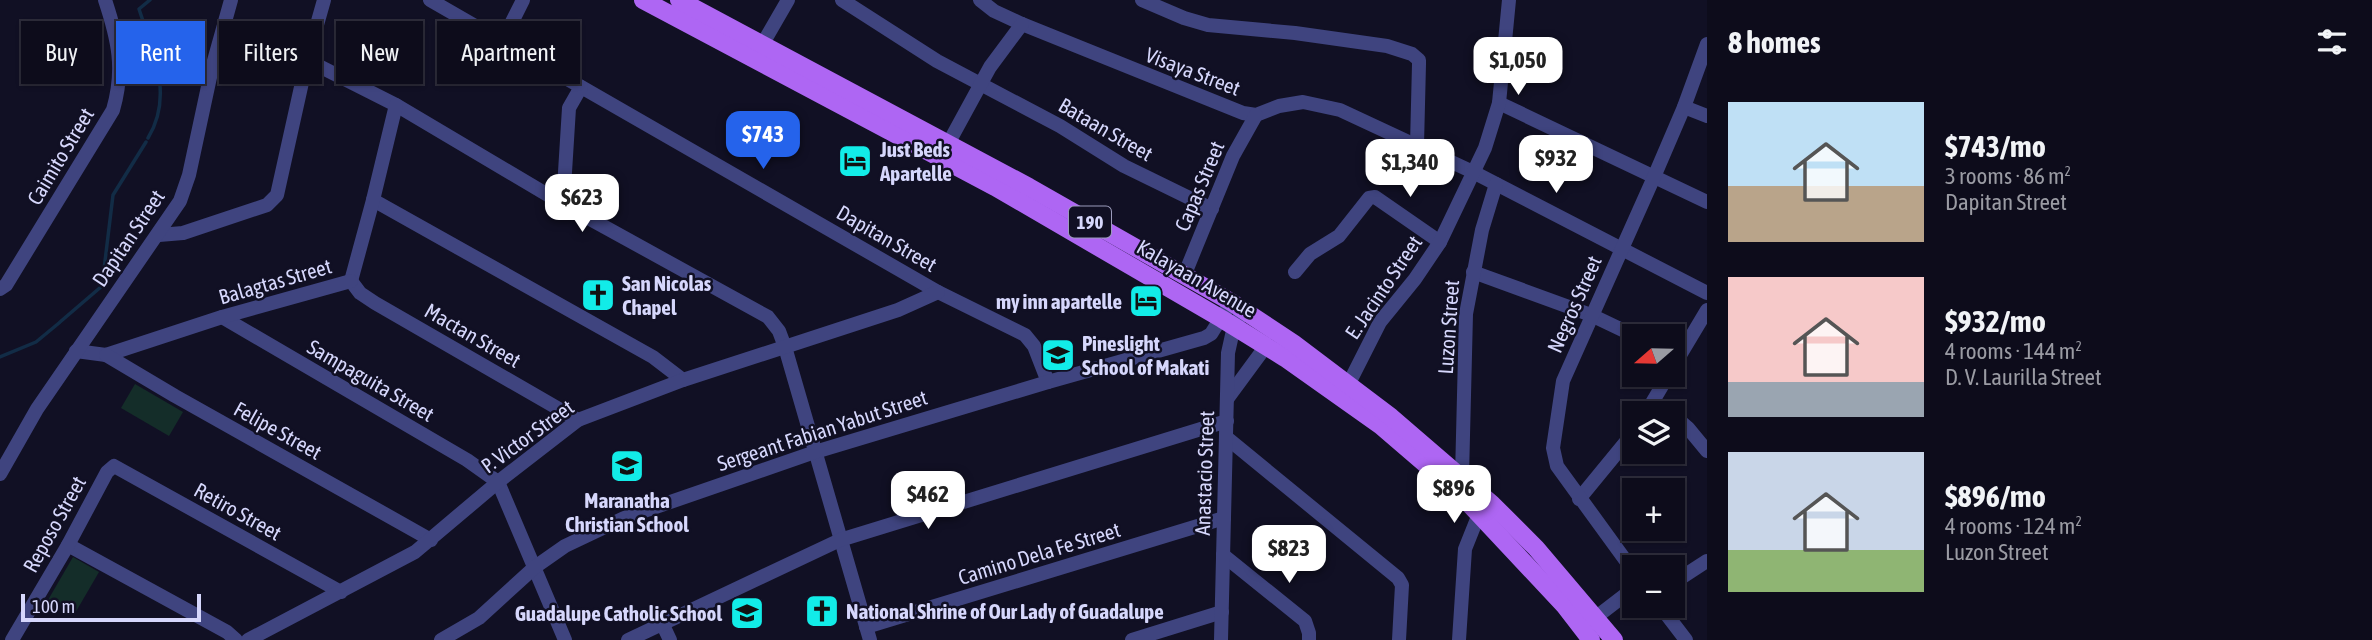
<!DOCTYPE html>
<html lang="en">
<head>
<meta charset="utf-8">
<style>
  :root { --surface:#0d0c1b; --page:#161524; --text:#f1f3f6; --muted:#9a9ba3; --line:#2d2c3a; --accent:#2563eb }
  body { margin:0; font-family:"Asap Condensed",sans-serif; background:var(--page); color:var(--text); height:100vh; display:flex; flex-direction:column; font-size:26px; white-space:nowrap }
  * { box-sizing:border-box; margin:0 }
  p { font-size:23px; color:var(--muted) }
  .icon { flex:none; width:38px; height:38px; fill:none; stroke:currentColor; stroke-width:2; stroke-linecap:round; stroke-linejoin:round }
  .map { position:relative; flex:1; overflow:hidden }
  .sheet { display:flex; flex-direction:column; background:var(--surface); width:665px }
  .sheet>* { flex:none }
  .top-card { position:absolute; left:21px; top:21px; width:665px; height:63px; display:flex; gap:14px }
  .needle { width:46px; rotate:250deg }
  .tools { position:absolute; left:1622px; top:324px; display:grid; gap:14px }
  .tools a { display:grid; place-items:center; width:63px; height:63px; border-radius:0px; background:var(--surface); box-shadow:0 2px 5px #0004,0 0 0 2px var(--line); font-size:35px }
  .scale { position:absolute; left:21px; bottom:18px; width:180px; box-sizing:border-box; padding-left:7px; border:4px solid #d6d7fc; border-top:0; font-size:19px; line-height:24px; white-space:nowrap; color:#d6d7fc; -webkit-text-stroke:5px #111024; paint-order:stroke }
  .price { position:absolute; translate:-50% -60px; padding:0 16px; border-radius:14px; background:#fff; color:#222; font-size:23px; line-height:46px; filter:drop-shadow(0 2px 4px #0008) }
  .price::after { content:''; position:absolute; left:50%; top:42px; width:21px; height:16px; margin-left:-10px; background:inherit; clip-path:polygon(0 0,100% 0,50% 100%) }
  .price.selected { background:var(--accent); color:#fff }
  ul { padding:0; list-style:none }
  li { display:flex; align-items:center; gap:21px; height:175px; padding:0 21px }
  li span { display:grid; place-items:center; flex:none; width:196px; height:140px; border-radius:0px; color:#555 }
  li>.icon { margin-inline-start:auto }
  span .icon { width:84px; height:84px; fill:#fffc; stroke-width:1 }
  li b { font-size:30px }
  h2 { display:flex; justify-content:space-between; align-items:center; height:84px; padding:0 21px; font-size:30px }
  .chip { padding:0 24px; border-radius:0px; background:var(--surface); box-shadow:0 2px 5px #0004,0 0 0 2px var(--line); font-size:24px; line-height:63px }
  .chip.selected { background:var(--accent); color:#fff }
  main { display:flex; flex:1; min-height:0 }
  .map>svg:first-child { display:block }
  .park { fill:#142d29 }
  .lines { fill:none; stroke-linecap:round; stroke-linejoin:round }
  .stream { stroke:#122c46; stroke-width:3.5 }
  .minor { stroke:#3f447f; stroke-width:14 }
  .tertiary { stroke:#3f447f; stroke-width:14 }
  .primary { stroke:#ae66f3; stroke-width:18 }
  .labels { text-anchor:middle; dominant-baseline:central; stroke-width:5; stroke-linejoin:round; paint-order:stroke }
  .shield { fill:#111024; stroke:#9b9bbb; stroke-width:2 }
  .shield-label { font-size:19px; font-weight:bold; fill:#d6d7fc }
  .street-label { font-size:21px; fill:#d6d7fc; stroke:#111024 }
  .poi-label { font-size:21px; font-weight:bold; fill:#d6d7fc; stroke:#111024; text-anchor:start }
</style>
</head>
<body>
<main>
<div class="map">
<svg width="1707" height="640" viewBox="0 0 1707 640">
  <rect width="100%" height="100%" fill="#111024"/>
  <!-- park -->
  <g class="park">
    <polygon points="135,384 183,412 169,436 121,408"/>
    <polygon points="73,557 99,572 74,615 48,600"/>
  </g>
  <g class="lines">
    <!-- stream -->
    <g class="stream">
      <path d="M148,138C174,96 153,52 139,9L150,0"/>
      <polyline points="60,322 102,286 113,195 146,142"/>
      <polyline points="0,357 36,342 59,323"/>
    </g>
    <!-- minor -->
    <g class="minor">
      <polyline points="430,0 938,292 1025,335 1034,346 1048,382"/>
      <polyline points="842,0 937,61 1060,126 1124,166 1212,209"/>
      <polyline points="980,0 994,11 1022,24 1243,113 1256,115 1279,106 1303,102 1340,110 1473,172 1707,293"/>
      <polyline points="1142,0 1184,18 1208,25 1295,33 1387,46 1412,54 1419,60 1419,64 1417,145"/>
      <polyline points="502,42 523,0"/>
      <polyline points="762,45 788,0"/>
      <polyline points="307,60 396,105 563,204 768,317 779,331 785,347 870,640"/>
      <polyline points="1499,103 1707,202"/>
      <polyline points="1684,107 1707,116"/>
      <polyline points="948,144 990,67 1022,24"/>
      <polyline points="373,200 653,357 683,380"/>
      <polyline points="563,204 569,108 581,87"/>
      <polyline points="159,235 183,233 267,205 277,195 307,60 324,0"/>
      <polyline points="1295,272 1310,254 1339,236 1369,198 1375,197 1440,242"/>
      <polyline points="1473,272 1591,315 1635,336"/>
      <polyline points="1184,276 1233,156 1256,115"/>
      <polyline points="351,281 360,293 375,303 578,420"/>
      <polyline points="351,281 373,200 396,105"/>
      <path d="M0,289L6,285L113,110C125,69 118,39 105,0"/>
      <polyline points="222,317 467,460 498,482 565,640"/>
      <polyline points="76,351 106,355 222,317 351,281"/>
      <polyline points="106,355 175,396 431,540"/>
      <polyline points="1673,367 1707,310"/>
      <polyline points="1344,393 1380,322 1415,279 1440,242 1485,148 1499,103 1509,0"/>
      <polyline points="1227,399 1266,346"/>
      <polyline points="1646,413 1669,374"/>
      <polyline points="1673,415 1688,428 1707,451"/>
      <polyline points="1227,438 1398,578 1402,585 1399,640"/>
      <polyline points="1462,476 1466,314 1482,230 1496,184"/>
      <polyline points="1579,499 1634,432"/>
      <polyline points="68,545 227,632 236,640"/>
      <polyline points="1223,555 1305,621 1309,633 1309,640"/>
      <polyline points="1634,572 1557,466 1553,448 1563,381 1654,177 1684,107 1707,44"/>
      <polyline points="1673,583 1707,561"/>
      <polyline points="1660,606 1686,640"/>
      <polyline points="1595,618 1634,588"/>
      <polyline points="662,623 670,640"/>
      <polyline points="866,627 1224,518"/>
      <polyline points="12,640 68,545 107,472 114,466 341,592"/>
      <polyline points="248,640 415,552 498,482 578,420 683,380 898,310 938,292"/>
      <polyline points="628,640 840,540 1227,421"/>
      <polyline points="1132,640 1222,612"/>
      <polyline points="1221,640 1228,353 1234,326 1239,318"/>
      <polyline points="1459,640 1465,549 1479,514"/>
    </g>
    <!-- tertiary -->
    <g class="tertiary">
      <polyline points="0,474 37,409 180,201 189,175 212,68 231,0"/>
      <polyline points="441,640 479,618 535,567 565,546 624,518 815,452 1048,382 1204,338 1211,334 1231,302"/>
    </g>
    <!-- primary -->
    <g class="primary">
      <polyline points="643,0 995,187 1222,319 1285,358 1381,426 1459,493 1564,605 1591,640"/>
      <polyline points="679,0 1029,187 1231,302 1293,343 1391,417 1492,504 1536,548 1614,640"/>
    </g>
  </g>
  <!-- icons -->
  <defs>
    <g id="hotel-square" transform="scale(1.75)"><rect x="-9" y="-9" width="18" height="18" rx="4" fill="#12ece8" stroke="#111024"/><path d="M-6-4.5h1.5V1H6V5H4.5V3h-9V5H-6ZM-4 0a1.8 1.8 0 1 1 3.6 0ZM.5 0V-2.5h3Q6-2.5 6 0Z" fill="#111"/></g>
    <g id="church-square" transform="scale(1.75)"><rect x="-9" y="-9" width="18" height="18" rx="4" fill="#12ece8" stroke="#111024"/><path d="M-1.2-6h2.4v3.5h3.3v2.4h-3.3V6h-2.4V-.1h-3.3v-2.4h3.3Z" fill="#111"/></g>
    <g id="school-square" transform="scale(1.75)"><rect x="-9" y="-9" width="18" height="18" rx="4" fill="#12ece8" stroke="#111024"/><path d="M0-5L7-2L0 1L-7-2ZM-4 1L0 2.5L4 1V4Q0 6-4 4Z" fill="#111"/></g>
  </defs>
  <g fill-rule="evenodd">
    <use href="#hotel-square" x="855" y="161"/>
    <use href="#church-square" x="598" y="295"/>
    <use href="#hotel-square" x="1146" y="301"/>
    <use href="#school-square" x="1058" y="355"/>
    <use href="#school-square" x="627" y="466"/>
    <use href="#church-square" x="822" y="611"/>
    <use href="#school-square" x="747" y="613"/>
  </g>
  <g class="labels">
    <!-- shield labels -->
    <rect class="shield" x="1069" y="206.5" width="42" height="31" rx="5"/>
    <g class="shield-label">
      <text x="1090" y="222">190</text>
    </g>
    <!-- street labels -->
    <g class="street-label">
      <text transform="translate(1193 71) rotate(21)">Visaya Street</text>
      <text transform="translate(1106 129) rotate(30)">Bataan Street</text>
      <text transform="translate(60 156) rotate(-59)">Caimito Street</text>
      <text transform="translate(1199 186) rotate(-67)">Capas Street</text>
      <text transform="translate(128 238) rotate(-56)">Dapitan Street</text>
      <text transform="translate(887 238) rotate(30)">Dapitan Street</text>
      <text transform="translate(1197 278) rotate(30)">Kalayaan Avenue</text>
      <text transform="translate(275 281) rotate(-16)">Balagtas Street</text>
      <text transform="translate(1383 287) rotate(-56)">E. Jacinto Street</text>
      <text transform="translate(1574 304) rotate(-66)">Negros Street</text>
      <text transform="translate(1448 327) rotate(-86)">Luzon Street</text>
      <text transform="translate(473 335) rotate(30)">Mactan Street</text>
      <text transform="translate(371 380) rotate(30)">Sampaguita Street</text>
      <text transform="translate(278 430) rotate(29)">Felipe Street</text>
      <text transform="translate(822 430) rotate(-18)">Sergeant Fabian Yabut Street</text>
      <text transform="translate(527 436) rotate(-36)">P. Victor Street</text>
      <text transform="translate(1204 473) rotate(-88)">Anastacio Street</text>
      <text transform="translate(238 511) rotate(29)">Retiro Street</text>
      <text transform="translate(54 524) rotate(-61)">Reposo Street</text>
      <text transform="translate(1039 553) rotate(-17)">Camino Dela Fe Street</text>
    </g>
    <!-- poi labels -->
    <g class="poi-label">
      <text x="880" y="149">Just Beds<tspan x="880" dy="24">Apartelle</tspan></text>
      <text x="622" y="283">San Nicolas<tspan x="622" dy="24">Chapel</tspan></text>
      <text x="1122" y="301" text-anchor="end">my inn apartelle</text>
      <text x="1082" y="343">Pineslight<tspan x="1082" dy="24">School of Makati</tspan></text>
      <text x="627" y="500" text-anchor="middle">Maranatha<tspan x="627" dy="24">Christian School</tspan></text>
      <text x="846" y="611">National Shrine of Our Lady of Guadalupe</text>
      <text x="722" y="613" text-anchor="end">Guadalupe Catholic School</text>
    </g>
  </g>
</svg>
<div class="tools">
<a><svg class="needle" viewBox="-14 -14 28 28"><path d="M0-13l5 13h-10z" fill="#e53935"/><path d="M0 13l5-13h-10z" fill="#9a9ba3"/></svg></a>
<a><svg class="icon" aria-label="layers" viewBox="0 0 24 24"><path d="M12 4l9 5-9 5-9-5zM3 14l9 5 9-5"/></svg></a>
<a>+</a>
<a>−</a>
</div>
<div class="scale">100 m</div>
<b class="price" style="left:1518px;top:97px">$1,050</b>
<b class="price selected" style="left:763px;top:171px">$743</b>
<b class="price" style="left:1556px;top:195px">$932</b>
<b class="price" style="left:1410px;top:199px">$1,340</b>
<b class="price" style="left:582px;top:234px">$623</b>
<b class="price" style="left:1454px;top:525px">$896</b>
<b class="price" style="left:928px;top:531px">$462</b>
<b class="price" style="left:1289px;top:585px">$823</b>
<div class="top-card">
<a class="chip">Buy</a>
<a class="chip selected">Rent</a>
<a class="chip">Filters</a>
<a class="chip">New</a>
<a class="chip">Apartment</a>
</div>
</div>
<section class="sheet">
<h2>8 homes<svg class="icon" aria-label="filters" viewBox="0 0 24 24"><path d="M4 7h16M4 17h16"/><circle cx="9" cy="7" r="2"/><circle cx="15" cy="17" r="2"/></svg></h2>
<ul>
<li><span style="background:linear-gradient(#bfe0f5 60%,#b9a48a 0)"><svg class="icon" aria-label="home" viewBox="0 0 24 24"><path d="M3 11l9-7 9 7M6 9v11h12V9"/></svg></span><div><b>$743/mo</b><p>3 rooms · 86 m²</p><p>Dapitan Street</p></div></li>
<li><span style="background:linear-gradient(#f6c9c9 75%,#9aa5b1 0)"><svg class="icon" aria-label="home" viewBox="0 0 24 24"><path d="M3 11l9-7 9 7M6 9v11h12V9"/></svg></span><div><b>$932/mo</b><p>4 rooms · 144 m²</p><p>D. V. Laurilla Street</p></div></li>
<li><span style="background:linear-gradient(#c9d6e8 70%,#8fb573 0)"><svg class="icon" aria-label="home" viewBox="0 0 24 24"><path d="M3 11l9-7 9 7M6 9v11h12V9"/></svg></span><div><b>$896/mo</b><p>4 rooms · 124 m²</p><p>Luzon Street</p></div></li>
</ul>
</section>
</main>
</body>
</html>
